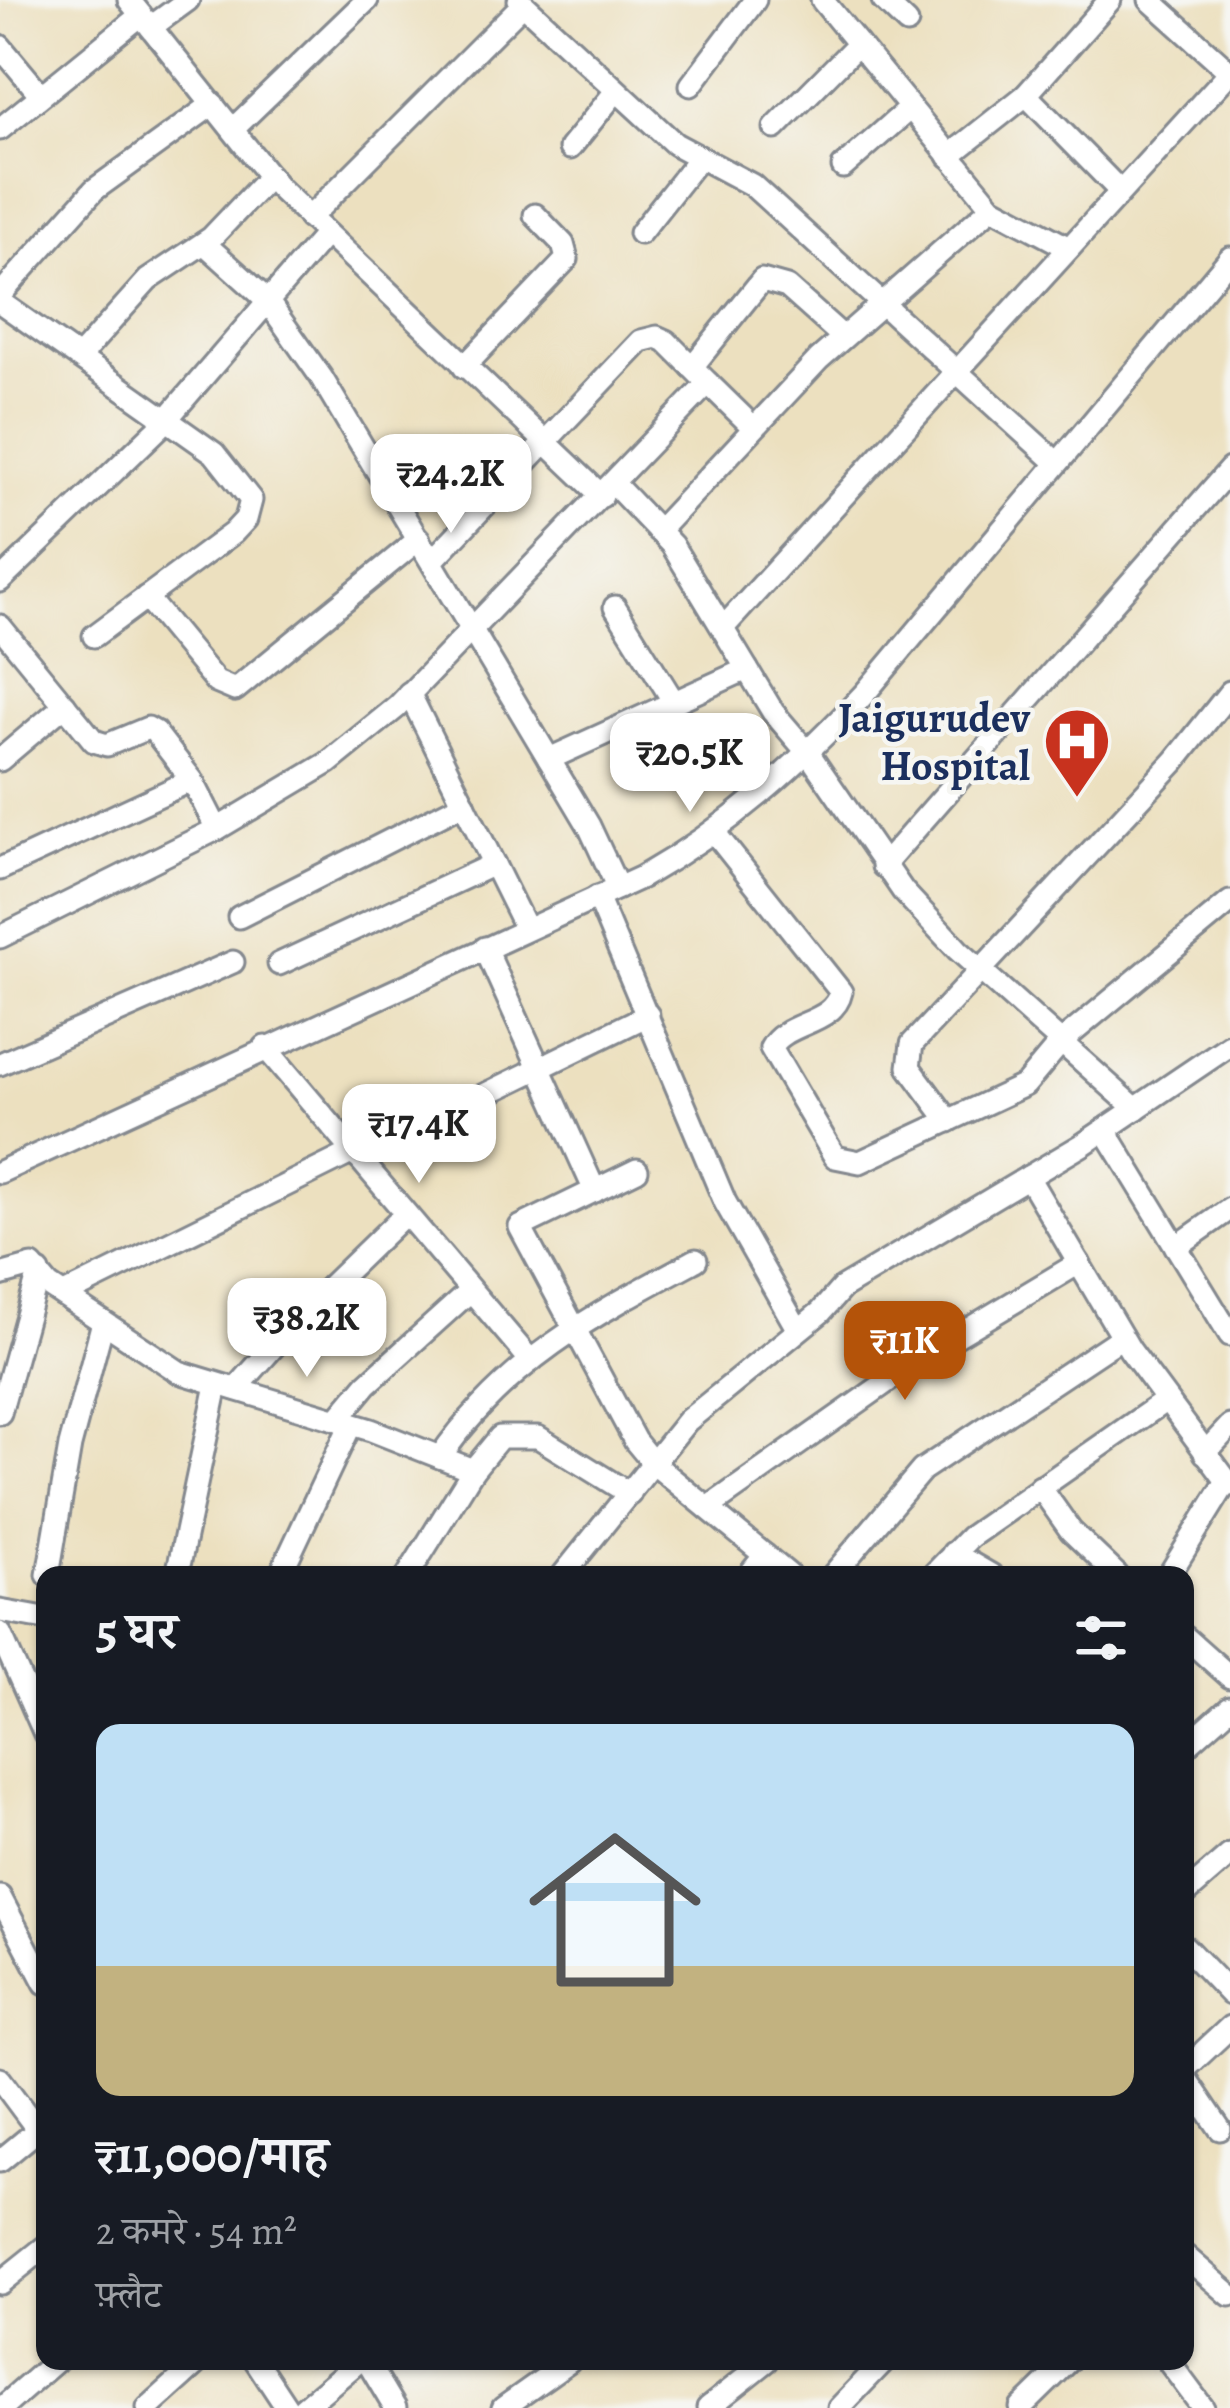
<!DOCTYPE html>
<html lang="hi">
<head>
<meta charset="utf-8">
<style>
  :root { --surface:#171b24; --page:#20242c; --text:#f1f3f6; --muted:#9ea1a6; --line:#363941; --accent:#b45309 }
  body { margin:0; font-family:Alegreya,"Noto Serif Devanagari",serif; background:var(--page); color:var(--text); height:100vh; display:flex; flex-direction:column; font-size:45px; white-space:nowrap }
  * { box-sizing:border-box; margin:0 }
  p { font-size:39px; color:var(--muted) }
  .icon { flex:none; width:66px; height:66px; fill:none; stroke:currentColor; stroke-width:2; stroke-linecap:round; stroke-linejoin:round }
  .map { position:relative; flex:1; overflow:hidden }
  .side { position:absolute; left:36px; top:1566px; width:1158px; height:804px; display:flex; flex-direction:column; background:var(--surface); border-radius:24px; box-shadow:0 3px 9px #0004 }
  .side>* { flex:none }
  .price { position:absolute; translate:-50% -102px; padding:0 27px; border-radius:24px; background:#fff; color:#222; font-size:39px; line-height:78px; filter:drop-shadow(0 3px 6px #0008) }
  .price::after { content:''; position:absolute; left:50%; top:72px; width:36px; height:27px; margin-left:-18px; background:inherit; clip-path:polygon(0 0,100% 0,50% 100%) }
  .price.active { background:var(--accent); color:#fff }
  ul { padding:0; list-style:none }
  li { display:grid; align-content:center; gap:24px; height:636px; padding:0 60px }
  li+li { border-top:3px solid var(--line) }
  li span { display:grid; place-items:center; height:372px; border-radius:24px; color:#555 }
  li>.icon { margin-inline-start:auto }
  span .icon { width:216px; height:216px; fill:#fffc; stroke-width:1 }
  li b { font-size:51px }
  h2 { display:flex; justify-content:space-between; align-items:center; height:144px; padding:0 60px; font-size:51px }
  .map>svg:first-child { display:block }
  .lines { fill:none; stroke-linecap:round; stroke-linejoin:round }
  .street-casing { stroke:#84888e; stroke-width:27 }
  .street { stroke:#fff; stroke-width:21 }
  .labels { text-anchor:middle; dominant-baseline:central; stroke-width:9; stroke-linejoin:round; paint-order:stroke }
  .poi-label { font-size:42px; font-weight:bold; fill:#1b2f5e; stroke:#f6f6f2; text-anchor:end }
</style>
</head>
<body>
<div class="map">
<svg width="1230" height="2408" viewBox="0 0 1230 2408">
  <rect width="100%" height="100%" fill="#f6f6f2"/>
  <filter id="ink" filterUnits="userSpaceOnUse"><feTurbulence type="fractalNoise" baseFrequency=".00833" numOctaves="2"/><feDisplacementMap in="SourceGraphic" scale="24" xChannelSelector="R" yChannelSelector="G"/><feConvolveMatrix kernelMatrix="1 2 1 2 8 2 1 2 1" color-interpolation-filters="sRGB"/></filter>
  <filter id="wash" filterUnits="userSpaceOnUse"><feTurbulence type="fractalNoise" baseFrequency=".004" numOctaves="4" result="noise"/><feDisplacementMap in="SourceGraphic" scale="48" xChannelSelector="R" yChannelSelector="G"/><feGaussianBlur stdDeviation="2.7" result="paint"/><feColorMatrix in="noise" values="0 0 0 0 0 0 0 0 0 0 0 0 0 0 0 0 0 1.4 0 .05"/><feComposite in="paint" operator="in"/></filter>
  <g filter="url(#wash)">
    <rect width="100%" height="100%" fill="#ece0bf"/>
  </g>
  <g filter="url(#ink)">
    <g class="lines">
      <!-- street casing -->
      <g class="street-casing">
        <g id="street">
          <polyline points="129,0 279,188 602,496"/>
          <polyline points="519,0 675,144 752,185 1056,462"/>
          <polyline points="822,0 992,207 1069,248"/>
          <polyline points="883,0 907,23"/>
          <polyline points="1150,0 1230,72"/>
          <polyline points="151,27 188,0"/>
          <polyline points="0,46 40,94"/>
          <polyline points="691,85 755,0"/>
          <polyline points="1026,95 1119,190"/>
          <polyline points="775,128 858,44"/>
          <polyline points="0,129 141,15"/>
          <polyline points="233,129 367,0"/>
          <polyline points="570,148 616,91"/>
          <polyline points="949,156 1026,95 1110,0"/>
          <polyline points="843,167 910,108"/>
          <polyline points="309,218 523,4"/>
          <polyline points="640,233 700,157"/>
          <polyline points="204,243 266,299 321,377 589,826 618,888"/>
          <polyline points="0,295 94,190 213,104"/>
          <polyline points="0,302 214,453 251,500 246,519 233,533 94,636"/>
          <polyline points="80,356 148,280 211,238 270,176"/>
          <polyline points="464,367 567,259 563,244 535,215"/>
          <polyline points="692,367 762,280 787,287 843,337"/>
          <polyline points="614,484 672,545 773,712 809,754 903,891 958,950 1136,1109"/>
          <polyline points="658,531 819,359 992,207"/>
          <polyline points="432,561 641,341 657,337 666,341 708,383"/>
          <polyline points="0,581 160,427 325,235"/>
          <polyline points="146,597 216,682 235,690 419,539"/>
          <polyline points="615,607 674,702"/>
          <polyline points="0,626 94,741 107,745 148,728 155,732 192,780 217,829"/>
          <polyline points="723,628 1230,72"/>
          <polyline points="409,693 526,929"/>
          <polyline points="549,759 747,669"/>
          <polyline points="0,760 65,705"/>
          <path d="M714,832L841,992C834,1025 785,1021 771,1048L835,1157L860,1162L1025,1085L1061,1042L1230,902"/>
          <polyline points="883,866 1230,469"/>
          <polyline points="0,869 192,780"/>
          <polyline points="597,897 725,1202 798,1330"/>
          <polyline points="239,917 464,803"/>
          <polyline points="0,937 217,829 328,763 397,707 708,383 753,427"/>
          <polyline points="485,948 595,1191"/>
          <polyline points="279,964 494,864"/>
          <polyline points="265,1047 531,1361"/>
          <polyline points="0,1064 233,962"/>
          <polyline points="949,1121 909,1067 912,1044 1175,761 1230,692"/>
          <polyline points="1105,1130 1230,1335"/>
          <polyline points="357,1157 648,1015"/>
          <polyline points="637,1170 520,1227 635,1441 654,1464 789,1575"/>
          <path d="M0,1172L642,877C728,828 797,766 865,693L1230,258"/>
          <polyline points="1028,1177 1130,1350 1230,1485"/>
          <polyline points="1176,1247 1230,1209"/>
          <polyline points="0,1275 32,1266 49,1286 179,1372 371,1430 473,1470 408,1575"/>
          <polyline points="64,1295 353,1152"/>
          <polyline points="236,1389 308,1308 405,1214"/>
          <polyline points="0,1413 39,1272"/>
          <polyline points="337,1420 367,1384 470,1291"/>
          <polyline points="1205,1453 1230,1426"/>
          <path d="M440,1457C507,1360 595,1314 696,1260"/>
          <polyline points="473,1470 500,1437 538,1437 630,1494"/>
          <polyline points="1040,1487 1071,1531 1117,1575"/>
          <polyline points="708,1508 925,1355 1079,1263"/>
          <polyline points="953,1553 991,1575"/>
          <polyline points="48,1575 70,1446 103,1322"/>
          <polyline points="177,1575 217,1385"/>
          <polyline points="280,1575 351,1424"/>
          <polyline points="563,1575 687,1421 821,1312 842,1288 1082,1145 1230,1045"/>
          <polyline points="749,1575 765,1555"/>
          <polyline points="833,1575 922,1470 1122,1337"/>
          <polyline points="933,1575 970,1537 1165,1401"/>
          <polyline points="1169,1575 1227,1481"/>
          <polyline points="0,1611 45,1619"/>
          <polyline points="0,1633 45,1734"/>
          <polyline points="1185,1637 1230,1677"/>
          <polyline points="1185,1747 1230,1707"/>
          <polyline points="1185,1894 1230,1855"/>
          <polyline points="0,1897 45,1983"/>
          <polyline points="1185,1947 1230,1994"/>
          <polyline points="1185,2069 1230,2027"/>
          <polyline points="1185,2077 1220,2129"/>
          <polyline points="0,2079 38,2130"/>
          <polyline points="0,2161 45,2124"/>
          <polyline points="1185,2256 1230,2295"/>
          <polyline points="0,2283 45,2247"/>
          <polyline points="256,2361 287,2408"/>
          <polyline points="367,2361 395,2408"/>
          <polyline points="1168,2361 1203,2408"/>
          <polyline points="2,2408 56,2361"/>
          <polyline points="148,2408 200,2361"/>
          <polyline points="303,2408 359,2361"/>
          <polyline points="503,2408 569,2361"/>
          <polyline points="708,2408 767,2361"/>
          <polyline points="839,2408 884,2361"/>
          <polyline points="1021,2408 1069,2361"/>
        </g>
      </g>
      <!-- street -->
      <use href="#street" class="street"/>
    </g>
  </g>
  <!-- icons -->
  <defs>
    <g id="hospital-pin" transform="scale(3.45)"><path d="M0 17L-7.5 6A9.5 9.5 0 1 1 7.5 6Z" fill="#c8321e" stroke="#f6f6f2"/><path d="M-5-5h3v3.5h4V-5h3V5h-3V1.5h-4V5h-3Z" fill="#fff"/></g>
  </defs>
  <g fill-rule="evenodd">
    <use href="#hospital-pin" x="1077" y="741"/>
  </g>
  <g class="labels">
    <!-- poi labels -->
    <g class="poi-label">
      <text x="1030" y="717">Jaigurudev<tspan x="1030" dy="48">Hospital</tspan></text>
    </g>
  </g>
</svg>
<b class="price" style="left:451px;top:536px">₹24.2K</b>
<b class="price" style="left:690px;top:815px">₹20.5K</b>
<b class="price" style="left:419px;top:1186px">₹17.4K</b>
<b class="price" style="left:307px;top:1380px">₹38.2K</b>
<b class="price active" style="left:905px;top:1403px">₹11K</b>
<section class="side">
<h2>5 घर<svg class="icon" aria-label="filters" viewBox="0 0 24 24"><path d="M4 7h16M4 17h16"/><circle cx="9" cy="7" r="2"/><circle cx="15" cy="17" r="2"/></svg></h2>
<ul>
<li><span style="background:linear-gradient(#bfe0f5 65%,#c2b280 0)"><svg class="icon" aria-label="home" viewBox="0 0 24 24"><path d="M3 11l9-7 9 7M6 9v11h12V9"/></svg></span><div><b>₹11,000/माह</b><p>2 कमरे · 54 m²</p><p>फ़्लैट</p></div></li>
</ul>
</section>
</div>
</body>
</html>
